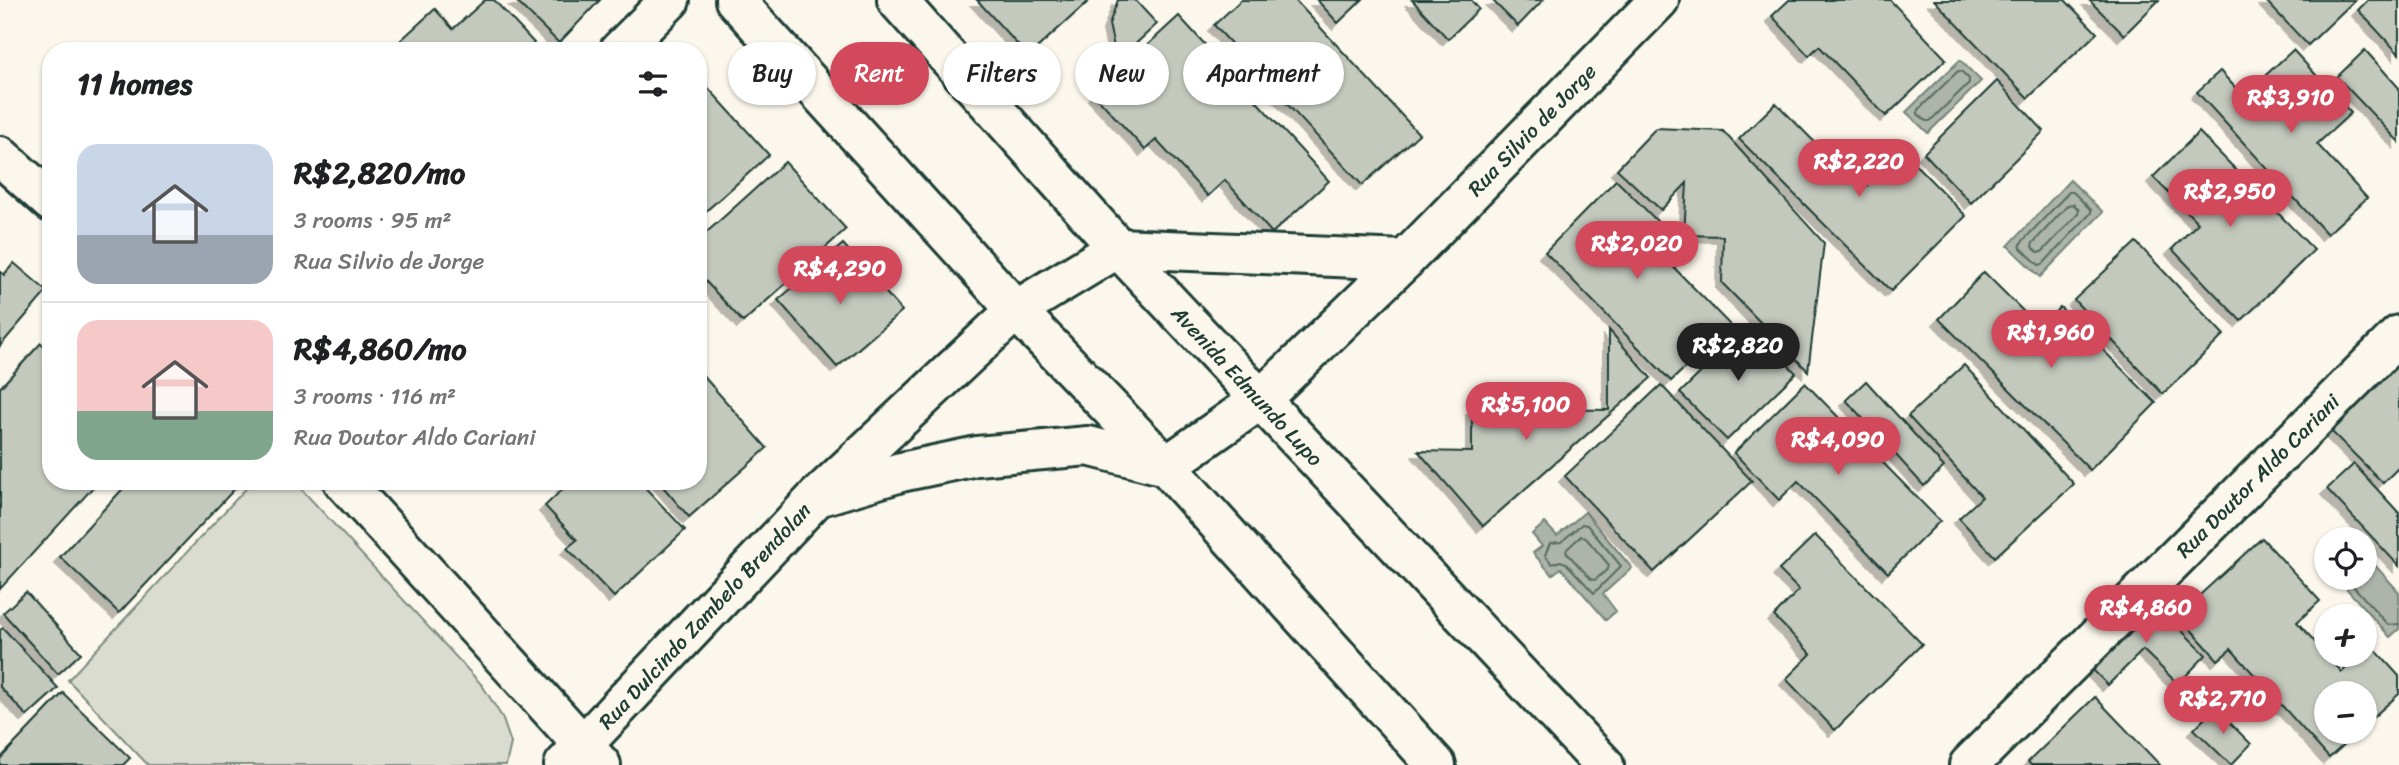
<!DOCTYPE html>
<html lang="en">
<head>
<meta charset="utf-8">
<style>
  :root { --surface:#fff; --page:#f2f2f2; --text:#202124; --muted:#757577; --line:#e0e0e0; --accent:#d1495b }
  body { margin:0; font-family:Sriracha,sans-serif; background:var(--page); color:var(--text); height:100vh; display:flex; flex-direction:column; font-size:26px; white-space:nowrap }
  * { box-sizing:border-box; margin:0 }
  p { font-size:23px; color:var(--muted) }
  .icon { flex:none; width:38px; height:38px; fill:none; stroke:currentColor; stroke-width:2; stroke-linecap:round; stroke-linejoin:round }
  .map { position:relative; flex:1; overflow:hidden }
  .drawer { position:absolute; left:42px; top:42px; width:665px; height:448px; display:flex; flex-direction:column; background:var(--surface); border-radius:28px; box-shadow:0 2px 5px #0004 }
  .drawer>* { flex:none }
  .hud { position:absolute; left:728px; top:42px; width:665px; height:63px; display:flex; gap:14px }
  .fabs { position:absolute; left:2314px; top:527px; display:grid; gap:14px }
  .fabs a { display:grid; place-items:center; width:63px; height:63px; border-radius:50%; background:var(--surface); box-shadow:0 2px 5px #0004; font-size:35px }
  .price { position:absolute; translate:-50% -60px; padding:0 16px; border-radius:24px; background:var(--accent); color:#fff; font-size:23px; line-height:46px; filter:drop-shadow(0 2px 4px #0008) }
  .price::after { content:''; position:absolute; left:50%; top:42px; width:21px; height:16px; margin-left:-10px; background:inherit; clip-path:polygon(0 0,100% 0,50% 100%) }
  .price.current { background:#222; color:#fff }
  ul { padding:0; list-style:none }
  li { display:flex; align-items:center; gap:21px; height:175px; padding:0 35px }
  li+li { border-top:2px solid var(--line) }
  li span { display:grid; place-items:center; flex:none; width:196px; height:140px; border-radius:21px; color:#555 }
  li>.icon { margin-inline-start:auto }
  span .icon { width:84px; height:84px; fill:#fffc; stroke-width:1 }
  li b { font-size:30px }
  h2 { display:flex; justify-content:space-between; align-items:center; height:84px; padding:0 35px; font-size:30px }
  .pill { padding:0 24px; border-radius:32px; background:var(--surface); box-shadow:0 2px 5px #0004; font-size:24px; line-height:63px }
  .pill.current { background:var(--accent); color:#fff }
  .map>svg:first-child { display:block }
  .green { fill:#dbdcd1; stroke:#7d8c82; stroke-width:2 }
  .water { fill:#adb4aa; stroke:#74847b; stroke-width:2 }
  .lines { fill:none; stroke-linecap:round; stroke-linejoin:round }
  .shore { stroke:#586d63; stroke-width:2 }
  .building { fill:#c4c9be; stroke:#1f3d34; stroke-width:2; filter:url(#shadow) }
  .street-casing { stroke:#1f3d34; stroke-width:44 }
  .secondary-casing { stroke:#1f3d34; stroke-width:44 }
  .street { stroke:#fbf7ec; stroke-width:38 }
  .secondary { stroke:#fbf7ec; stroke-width:38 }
  .labels { text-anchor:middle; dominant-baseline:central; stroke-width:7; stroke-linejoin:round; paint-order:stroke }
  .street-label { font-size:21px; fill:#1f3d34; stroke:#fbf7ec }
</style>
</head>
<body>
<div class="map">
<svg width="2399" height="765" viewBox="0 0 2399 765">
  <defs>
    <filter id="shadow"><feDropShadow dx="-6" dy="6" stdDeviation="0" flood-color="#0004"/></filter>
  </defs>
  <rect width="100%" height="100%" fill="#fbf7ec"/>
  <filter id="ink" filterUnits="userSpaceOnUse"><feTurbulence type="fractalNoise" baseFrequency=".0143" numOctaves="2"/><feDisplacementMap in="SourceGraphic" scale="14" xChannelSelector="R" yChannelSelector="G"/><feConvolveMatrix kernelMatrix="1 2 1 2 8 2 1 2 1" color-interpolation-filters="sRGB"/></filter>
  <g filter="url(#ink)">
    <!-- green -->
    <polygon class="green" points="253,481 294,481 482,685 502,717 511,743 506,765 148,765 68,680"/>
    <!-- water -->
    <g class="water">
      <polygon points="1960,60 1981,81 1928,133 1906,112"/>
      <polygon points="2070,180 2103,212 2040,277 2008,246"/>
      <polygon points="1585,512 1632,568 1603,594 1616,611 1606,620 1561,568 1552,575 1533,553 1542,546 1532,534 1545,523 1557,536"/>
      <polygon points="2364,553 2399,592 2399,629 2390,637 2337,578 2364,578"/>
    </g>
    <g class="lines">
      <!-- shore -->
      <g class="shore">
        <polygon points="1958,71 1962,72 1969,79 1969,83 1930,121 1926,121 1918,114 1918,110"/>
        <polygon points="2069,192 2073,192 2091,210 2091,213 2043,264 2039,265 2021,248 2020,244"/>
        <polygon points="2073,204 2079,210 2078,214 2042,252 2038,252 2032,247 2033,243 2068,205"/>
        <polygon points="1582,524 1587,525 1621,566 1594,593 1566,563 1560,561 1552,564 1545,555 1550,543 1561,542"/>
        <polygon points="1581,536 1585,537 1609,565 1608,569 1595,580 1591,579 1566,552 1567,549"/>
        <polyline points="2346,578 2388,625 2399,624"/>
      </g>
    </g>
    <!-- building -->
    <g class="building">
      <polygon points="485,0 494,0 534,43 526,51 389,51 435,9 453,29"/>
      <polygon points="515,0 600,0 559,43"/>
      <polygon points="977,0 1090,0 1028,56"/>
      <polygon points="1118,0 1135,0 1157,24 1117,61 1109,24"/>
      <polygon points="1241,0 1295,0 1419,134 1362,185 1214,25"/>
      <polygon points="1317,0 1362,0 1338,23"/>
      <polygon points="1412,0 1471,0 1479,9 1448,39"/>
      <polygon points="1492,0 1543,0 1518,26"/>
      <polygon points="1789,0 1890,0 1946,59 1886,116 1819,46 1809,56 1772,16"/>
      <polygon points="1934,0 2065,0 2097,33 2028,98"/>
      <polygon points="2089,0 2159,0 2124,35"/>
      <polygon points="2265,0 2355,0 2308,45"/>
      <polygon points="2368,0 2399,0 2399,54 2358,10"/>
      <polygon points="1179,16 1329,181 1272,233 1225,180 1208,196 1156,140 1145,150 1094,94"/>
      <polygon points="2293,50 2351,113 2317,144 2367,198 2327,234 2197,92 2220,71 2243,96"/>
      <polygon points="2365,50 2399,88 2399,142 2337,77"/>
      <polygon points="702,81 769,155 698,218 698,85"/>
      <polygon points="1997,81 2044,131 1971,203 1924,153"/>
      <polygon points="1776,103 1862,190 1902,151 1966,216 1891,291 1739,139"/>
      <polygon points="1656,128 1723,131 1824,243 1808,371 1722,283 1723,236 1684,235 1687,183 1661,210 1617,169"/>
      <polygon points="2199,132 2314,250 2241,321 2172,249 2198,223 2153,177"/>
      <polygon points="785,162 846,229 743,322 698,273 698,240"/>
      <polygon points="1616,180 1665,229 1650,243 1730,325 1671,381 1545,252"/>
      <polygon points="2136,242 2224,335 2163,394 2074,300"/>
      <polygon points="843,244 902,311 837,367 778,300"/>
      <polygon points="14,263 47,291 0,346 0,271 4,275"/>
      <polygon points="1984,272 2040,328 2060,307 2156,403 2090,470 1939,319"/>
      <polygon points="1749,325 1796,373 1727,440 1680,393"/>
      <polygon points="1609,330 1651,378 1483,526 1418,451 1472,452 1472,408 1609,410"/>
      <polygon points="41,343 51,352 51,481 99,481 0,589 0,388"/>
      <polygon points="2399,349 2399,467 2383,483 2324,424"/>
      <polygon points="1964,365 2074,484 1995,557 1959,518 1982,497 1908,416"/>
      <polygon points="698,370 767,448 689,517 658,481 698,481"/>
      <polygon points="1866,381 1944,467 1924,486 1846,400"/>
      <polygon points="1805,383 1940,521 1888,573 1798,481 1779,500 1734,453"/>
      <polygon points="1661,385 1752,481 1654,572 1565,476"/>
      <polygon points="2354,464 2399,513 2399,566 2327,489"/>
      <polygon points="130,481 242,481 119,613 60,557"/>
      <polygon points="571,481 639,481 685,530 614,597 567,548 577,540 545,506"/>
      <polygon points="1815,535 1922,644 1835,730 1786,679 1811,654 1774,616 1799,590 1779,570"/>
      <polygon points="2262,538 2320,601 2297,622 2342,672 2361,654 2364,654 2371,645 2399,676 2399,694 2364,725 2364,693 2326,693 2326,732 2358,732 2329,758 2231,649 2218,660 2178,615"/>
      <polygon points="26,592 81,653 58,674 3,613"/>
      <polygon points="2148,597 2206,655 2178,684 2143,650 2108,685 2084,661"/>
      <polygon points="3,628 58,688 27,716 0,687 0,630"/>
      <polygon points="63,693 130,758 123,765 0,765 0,759"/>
      <polygon points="2095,697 2160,765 2031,765 2028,762"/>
      <polygon points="2215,708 2251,744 2231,765 2194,729"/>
    </g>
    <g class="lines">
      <!-- street casing -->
      <g class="street-casing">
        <g id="street">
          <polyline points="619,51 670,0"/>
          <polyline points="0,156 51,202"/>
          <polyline points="343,481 601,765"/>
          <polyline points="824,495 901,472 977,456 1088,446 1166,466 1260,400 1405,260 1659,0"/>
          <polyline points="564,765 817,497 1016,310 1118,248 1405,260"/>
          <polyline points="1969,765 2399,335"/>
        </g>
      </g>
      <!-- secondary casing -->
      <g class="secondary-casing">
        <g id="secondary">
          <polyline points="735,0 1016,310 1166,466 1436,765"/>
          <polyline points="897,0 1118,248 1604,765"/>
        </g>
      </g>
      <!-- street -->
      <use href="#street" class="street"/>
      <!-- secondary -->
      <use href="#secondary" class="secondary"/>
    </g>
  </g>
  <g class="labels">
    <!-- street labels -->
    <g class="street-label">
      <text transform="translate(1532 130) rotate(-46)">Rua Silvio de Jorge</text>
      <text transform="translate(1247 386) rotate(47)">Avenida Edmundo Lupo</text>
      <text transform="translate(2258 476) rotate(-45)">Rua Doutor Aldo Cariani</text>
      <text transform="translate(705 616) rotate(-47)">Rua Dulcindo Zambelo Brendolan</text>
    </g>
  </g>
</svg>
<div class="fabs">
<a><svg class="icon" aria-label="locate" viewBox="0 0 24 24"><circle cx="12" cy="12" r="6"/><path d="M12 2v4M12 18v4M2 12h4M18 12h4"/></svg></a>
<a>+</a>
<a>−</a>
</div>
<b class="price" style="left:2291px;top:135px">R$3,910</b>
<b class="price" style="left:1859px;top:199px">R$2,220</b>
<b class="price" style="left:2230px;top:229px">R$2,950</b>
<b class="price" style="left:1637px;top:281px">R$2,020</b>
<b class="price" style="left:840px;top:306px">R$4,290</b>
<b class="price" style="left:2051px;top:370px">R$1,960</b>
<b class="price current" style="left:1738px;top:383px">R$2,820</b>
<b class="price" style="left:1526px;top:442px">R$5,100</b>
<b class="price" style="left:1838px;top:477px">R$4,090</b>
<b class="price" style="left:2146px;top:645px">R$4,860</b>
<b class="price" style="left:2223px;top:736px">R$2,710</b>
<div class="hud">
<a class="pill">Buy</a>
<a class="pill current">Rent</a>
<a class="pill">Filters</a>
<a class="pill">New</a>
<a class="pill">Apartment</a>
</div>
<section class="drawer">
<h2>11 homes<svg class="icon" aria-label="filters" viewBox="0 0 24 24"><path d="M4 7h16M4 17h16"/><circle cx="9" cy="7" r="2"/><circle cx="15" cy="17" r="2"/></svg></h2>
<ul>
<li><span style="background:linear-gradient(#c9d6e8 65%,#9aa5b1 0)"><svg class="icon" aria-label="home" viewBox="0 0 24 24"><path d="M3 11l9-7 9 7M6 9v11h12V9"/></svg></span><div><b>R$2,820/mo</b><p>3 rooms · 95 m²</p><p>Rua Silvio de Jorge</p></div></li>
<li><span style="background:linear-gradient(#f6c9c9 65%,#7fa58c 0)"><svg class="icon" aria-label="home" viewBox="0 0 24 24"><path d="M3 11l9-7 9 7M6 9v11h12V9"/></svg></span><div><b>R$4,860/mo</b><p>3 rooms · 116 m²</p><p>Rua Doutor Aldo Cariani</p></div></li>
</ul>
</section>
</div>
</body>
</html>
